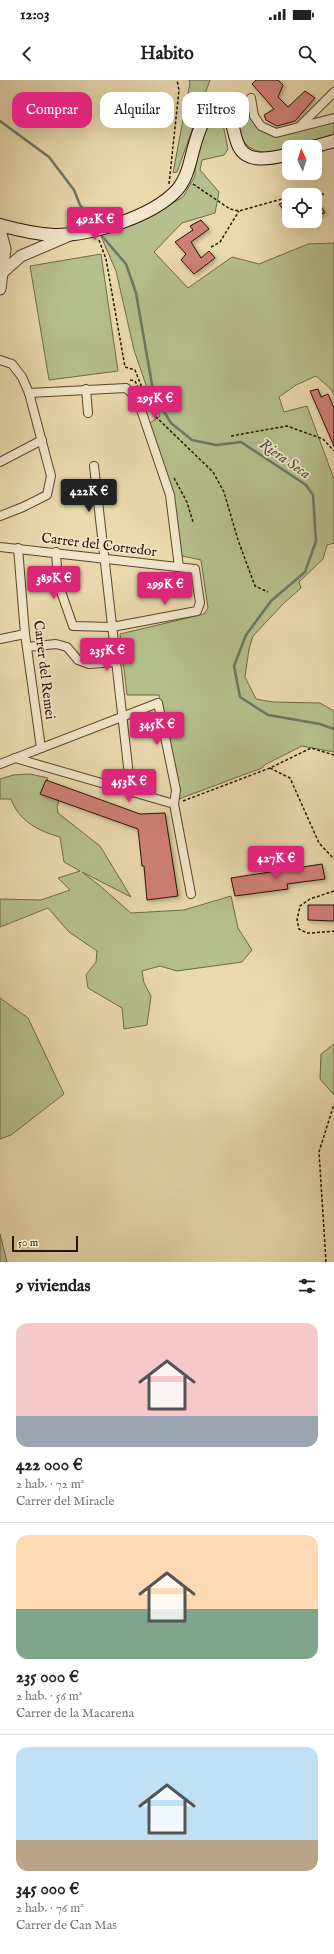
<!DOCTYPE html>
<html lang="es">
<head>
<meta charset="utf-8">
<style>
  :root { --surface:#fff; --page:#f6f6f6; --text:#222; --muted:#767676; --line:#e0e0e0; --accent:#db2777 }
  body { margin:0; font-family:"IM FELL English",serif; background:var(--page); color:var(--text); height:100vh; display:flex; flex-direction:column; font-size:15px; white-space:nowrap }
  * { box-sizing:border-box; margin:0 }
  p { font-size:13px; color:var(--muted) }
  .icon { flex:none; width:22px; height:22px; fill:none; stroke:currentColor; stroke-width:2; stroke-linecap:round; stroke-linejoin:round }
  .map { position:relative; height:1182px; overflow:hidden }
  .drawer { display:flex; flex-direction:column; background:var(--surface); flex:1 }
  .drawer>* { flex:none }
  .hud { position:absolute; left:12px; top:12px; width:310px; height:36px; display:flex; gap:8px }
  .needle { width:26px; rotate:356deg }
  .buttons { position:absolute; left:282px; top:60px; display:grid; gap:8px }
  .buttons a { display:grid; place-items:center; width:40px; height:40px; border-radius:8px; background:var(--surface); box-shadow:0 4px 16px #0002; font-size:20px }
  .scale { position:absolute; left:12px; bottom:10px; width:66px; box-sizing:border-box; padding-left:4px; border:2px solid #2b1300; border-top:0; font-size:11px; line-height:14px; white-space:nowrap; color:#2b1300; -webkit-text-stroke:3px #f1e6ca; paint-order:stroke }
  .price { position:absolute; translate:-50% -34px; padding:0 9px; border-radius:4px; background:var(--accent); color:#fff; font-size:13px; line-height:26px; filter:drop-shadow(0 1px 2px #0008) }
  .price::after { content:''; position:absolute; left:50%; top:24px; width:12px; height:9px; margin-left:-6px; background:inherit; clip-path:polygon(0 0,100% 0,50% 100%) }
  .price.current { background:#222; color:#fff }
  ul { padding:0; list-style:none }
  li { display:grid; align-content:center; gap:8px; height:212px; padding:0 16px }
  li+li { border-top:1px solid var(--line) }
  li span { display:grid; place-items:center; height:124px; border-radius:12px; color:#555 }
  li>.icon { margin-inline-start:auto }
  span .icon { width:72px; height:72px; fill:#fffc; stroke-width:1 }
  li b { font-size:17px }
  h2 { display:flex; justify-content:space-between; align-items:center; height:48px; padding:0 16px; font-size:17px }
  .tag { padding:0 14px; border-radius:12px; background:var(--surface); box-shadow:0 4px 16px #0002; font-size:14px; line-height:36px }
  .tag.current { background:var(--accent); color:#fff }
  .status { display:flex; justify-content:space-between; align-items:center; height:28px; padding:0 20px; background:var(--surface); direction:ltr }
  .status svg { height:11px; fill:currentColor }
  header { display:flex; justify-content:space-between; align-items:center; height:52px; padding:0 16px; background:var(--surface); font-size:18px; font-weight:700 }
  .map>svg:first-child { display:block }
  .green { fill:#b5bf8b; stroke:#706946 }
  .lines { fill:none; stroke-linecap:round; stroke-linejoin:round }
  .stream { stroke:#6c7765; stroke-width:2.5 }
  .building { fill:#ce8074; stroke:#2b1300; filter:url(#shadow) }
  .minor-casing { stroke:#5a442b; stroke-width:10 }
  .tertiary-casing { stroke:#5a442b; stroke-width:13 }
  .secondary-casing { stroke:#2b1300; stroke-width:14 }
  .path { stroke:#2b1300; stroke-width:1.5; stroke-dasharray:3 2; stroke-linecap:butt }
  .minor { stroke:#f1e6ca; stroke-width:8 }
  .tertiary { stroke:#f1e6ca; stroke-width:11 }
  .secondary { stroke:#f1e6ca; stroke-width:12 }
  .labels { text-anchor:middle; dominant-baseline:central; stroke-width:3.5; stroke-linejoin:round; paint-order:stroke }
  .street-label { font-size:14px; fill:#2b1300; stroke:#f1e6ca }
  .water-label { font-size:15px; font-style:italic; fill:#514d3b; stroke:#f1e6ca }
</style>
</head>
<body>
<div class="status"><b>12:03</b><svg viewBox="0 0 49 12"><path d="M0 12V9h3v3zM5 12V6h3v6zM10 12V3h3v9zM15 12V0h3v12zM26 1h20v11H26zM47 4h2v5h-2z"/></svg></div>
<header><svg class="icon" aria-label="back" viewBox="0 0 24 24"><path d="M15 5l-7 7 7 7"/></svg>Habito<svg class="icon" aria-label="search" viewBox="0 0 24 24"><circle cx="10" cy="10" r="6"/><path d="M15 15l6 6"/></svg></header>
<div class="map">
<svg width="334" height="1182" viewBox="0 0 334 1182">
  <defs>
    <filter id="shadow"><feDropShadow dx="2" dy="2" stdDeviation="2" flood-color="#0004"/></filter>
  </defs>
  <rect width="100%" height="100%" fill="#e9d9ad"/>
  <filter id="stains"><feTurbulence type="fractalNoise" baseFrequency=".005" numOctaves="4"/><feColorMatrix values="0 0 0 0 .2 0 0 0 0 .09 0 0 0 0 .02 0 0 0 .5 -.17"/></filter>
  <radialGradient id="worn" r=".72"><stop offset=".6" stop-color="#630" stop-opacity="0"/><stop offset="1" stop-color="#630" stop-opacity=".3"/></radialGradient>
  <!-- green -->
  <g class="green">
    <polygon points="189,0 210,0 177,92 173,93 190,3"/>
    <path d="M253,28L254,36L276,53L334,38V57L301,67H289V70C272,75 250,75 241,57C238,50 236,41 234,33Z"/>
    <polygon points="215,39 222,39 228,69 224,75 202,80 200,90 219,112 215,133 182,143 154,172 188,208 232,177 259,184 308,164 334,163 334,315 331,309 316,296 296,305 279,317 284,332 307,326 334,399 334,463 327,465 323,479 299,502 301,508 284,523 253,556 249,569 245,597 256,619 273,622 320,623 334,631 334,672 302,666 266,684 262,688 179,719 159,615 127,615 120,554 204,534 208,528 201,480 182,476 175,425 150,343 160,336 147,308 134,270 116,191 100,154 153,135 183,117 195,96 195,87 206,45"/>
    <polygon points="101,174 118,291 49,300 30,186"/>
    <path d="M30,694L48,698L42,712L59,720L57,727L58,733L100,766L131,817L82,792L99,805L131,833L184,830L231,816L238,848L252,870L242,882L177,891L160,886L142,891L144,903L151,916L147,945L124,949L122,928L88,908L86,895L96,882L97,871L69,852L48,828L0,847V819L41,820L70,810L58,798L80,791L64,782L60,757C38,751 19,741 11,719H0V699L13,695Z"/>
    <polygon points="0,918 28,938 64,1014 11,1055 0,1059"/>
    <polygon points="334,964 334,1015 320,999 321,974"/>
    <polygon points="0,1154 7,1182 0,1182"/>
  </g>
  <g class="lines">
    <!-- stream -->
    <g class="stream">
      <polyline points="0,41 49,77 74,110 80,125 96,143"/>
      <polyline points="102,156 126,184 136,213 154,316 171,343 192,360 216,365 241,362 306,405 313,415 316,461 305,492 271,521 246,555 234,586 240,617 268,635 320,644 334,649"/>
    </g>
  </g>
  <!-- building -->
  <g class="building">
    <polygon points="256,0 278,0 283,5 278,17 288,27 305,11 315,18 295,41 277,46 266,40 264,35 274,29 252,4"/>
    <polygon points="289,121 289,138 279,124"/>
    <polygon points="321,126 325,133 315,135 315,127"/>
    <polygon points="201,140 209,149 191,162 201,178 209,171 215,178 194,194 181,180 186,174 175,162 193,150 190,146"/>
    <polygon points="318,309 321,317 328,314 334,328 334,366 310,311"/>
    <polygon points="46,700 140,734 165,733 178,816 147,820 144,786 142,786 138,749 40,714"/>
    <polygon points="322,784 325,799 287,804 288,809 235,816 231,798"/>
    <polygon points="308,825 334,825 334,841 308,840"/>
  </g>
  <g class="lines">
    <!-- minor casing -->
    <g class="minor-casing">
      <g id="minor">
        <polyline points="251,18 254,36 261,46 276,53 334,38"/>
        <polyline points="300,46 334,12"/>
        <polyline points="0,280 12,284 22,297 29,313 51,396 47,415 23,427 0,436"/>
        <polyline points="86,309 88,333"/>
        <polyline points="29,313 126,308 137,318 170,415 179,487"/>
        <polyline points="0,382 42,360"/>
        <polyline points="94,386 131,713"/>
        <polyline points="0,467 195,489 200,523 197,531 112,547 73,546 58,503 56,472"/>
        <polyline points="18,468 25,554 41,668"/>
        <polyline points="0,559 25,554"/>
        <polyline points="27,567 56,564 67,567 78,580 89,584 116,582"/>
        <polyline points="15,678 174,724 191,814"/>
        <polyline points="0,684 158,623 176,710 174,724"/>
      </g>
    </g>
    <!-- tertiary casing -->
    <g class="tertiary-casing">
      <g id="tertiary">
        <polyline points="0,150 5,169 0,209"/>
        <polyline points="3,192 21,176 70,155"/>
      </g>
    </g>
    <!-- secondary casing -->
    <g class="secondary-casing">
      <g id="secondary">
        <polyline points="313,67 334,61"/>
        <path d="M0,145C18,150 35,154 54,155C90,156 152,137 177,110C182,104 186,96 188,89C194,73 201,12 230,37C233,45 234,54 237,62C244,85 271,79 289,74"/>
      </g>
    </g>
    <!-- path -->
    <g class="path">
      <polyline points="169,104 179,10 177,0"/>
      <polyline points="193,104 230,129 239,131 289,117"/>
      <polyline points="297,115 310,111 326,115"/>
      <polyline points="99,160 106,179 125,287 135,290 144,313"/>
      <polyline points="211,167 220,162 239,131"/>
      <polyline points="130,300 135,301 138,307"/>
      <polyline points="152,333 213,392 224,412 238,460 255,506 268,512"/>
      <polyline points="231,356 287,346 323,359 334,371"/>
      <polyline points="174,398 187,422 193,442"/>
      <polyline points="270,688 290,698 319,763 334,779"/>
      <polyline points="183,721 270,688 311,668 334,675"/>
      <polyline points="334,811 310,819 300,826 297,840 299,849 307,853 313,853 334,851"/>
      <polyline points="326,1182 319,1072 334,1024"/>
    </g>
    <!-- minor -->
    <use href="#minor" class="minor"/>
    <!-- tertiary -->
    <use href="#tertiary" class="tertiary"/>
    <!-- secondary -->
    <use href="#secondary" class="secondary"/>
  </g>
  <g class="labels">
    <!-- street labels -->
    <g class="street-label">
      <text transform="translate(99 465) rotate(7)">Carrer del Corredor</text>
      <text transform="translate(44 590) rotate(83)">Carrer del Remei</text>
    </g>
    <!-- water labels -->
    <g class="water-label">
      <text transform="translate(285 379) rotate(35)">Riera Seca</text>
    </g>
  </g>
  <rect width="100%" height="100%" filter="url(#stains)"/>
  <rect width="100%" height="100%" fill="url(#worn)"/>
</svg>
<div class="buttons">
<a><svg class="needle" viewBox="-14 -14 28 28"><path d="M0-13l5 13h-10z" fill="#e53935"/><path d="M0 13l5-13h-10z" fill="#767676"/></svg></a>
<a><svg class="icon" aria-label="locate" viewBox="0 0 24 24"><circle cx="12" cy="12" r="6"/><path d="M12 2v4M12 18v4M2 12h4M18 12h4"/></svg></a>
</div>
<div class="scale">50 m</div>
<b class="price" style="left:95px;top:161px">492K €</b>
<b class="price" style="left:155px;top:340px">295K €</b>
<b class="price current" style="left:89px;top:433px">422K €</b>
<b class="price" style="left:54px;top:520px">389K €</b>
<b class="price" style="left:165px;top:526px">299K €</b>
<b class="price" style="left:107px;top:592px">235K €</b>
<b class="price" style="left:157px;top:666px">345K €</b>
<b class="price" style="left:129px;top:723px">453K €</b>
<b class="price" style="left:276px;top:800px">427K €</b>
<div class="hud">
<a class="tag current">Comprar</a>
<a class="tag">Alquilar</a>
<a class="tag">Filtros</a>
</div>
</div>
<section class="drawer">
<h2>9 viviendas<svg class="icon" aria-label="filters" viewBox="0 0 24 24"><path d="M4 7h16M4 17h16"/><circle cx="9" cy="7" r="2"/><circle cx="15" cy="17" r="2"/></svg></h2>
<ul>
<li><span style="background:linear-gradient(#f6c9c9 75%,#9aa5b1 0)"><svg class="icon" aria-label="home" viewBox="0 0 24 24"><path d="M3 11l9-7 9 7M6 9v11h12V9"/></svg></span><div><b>422 000 €</b><p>2 hab. · 72 m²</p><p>Carrer del Miracle</p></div></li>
<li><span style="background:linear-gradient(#ffd9b3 60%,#7fa58c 0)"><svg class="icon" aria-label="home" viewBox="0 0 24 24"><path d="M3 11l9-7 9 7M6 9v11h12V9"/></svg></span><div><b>235 000 €</b><p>2 hab. · 56 m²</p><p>Carrer de la Macarena</p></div></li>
<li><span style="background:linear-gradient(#bfe0f5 75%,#b9a48a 0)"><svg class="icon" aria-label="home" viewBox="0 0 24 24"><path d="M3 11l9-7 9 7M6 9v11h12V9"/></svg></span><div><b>345 000 €</b><p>2 hab. · 76 m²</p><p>Carrer de Can Mas</p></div></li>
</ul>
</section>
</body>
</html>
